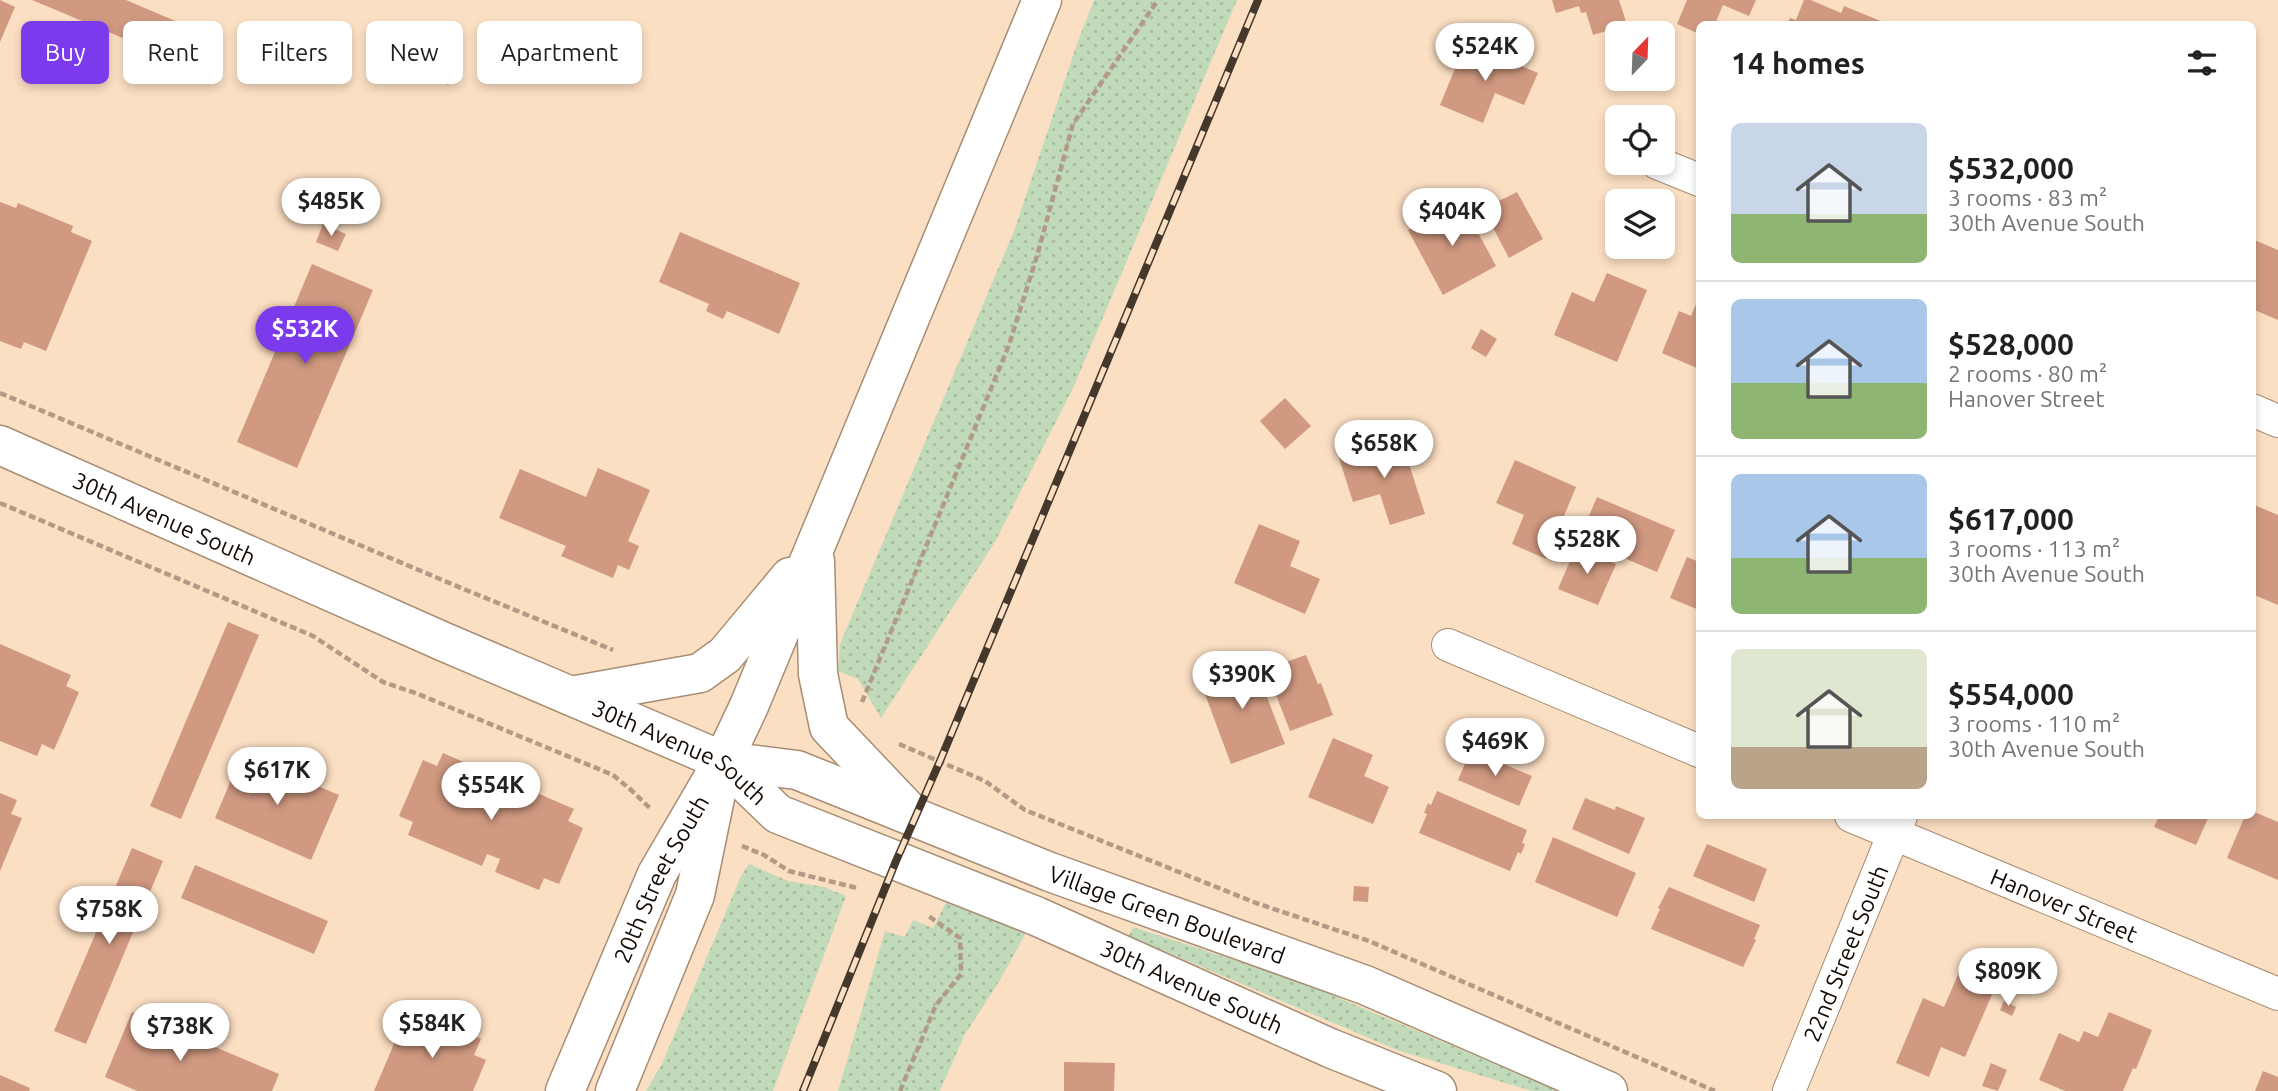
<!DOCTYPE html>
<html lang="en">
<head>
<meta charset="utf-8">
<style>
  :root { --surface:#fff; --page:#f6f6f6; --text:#202124; --muted:#757577; --line:#e0e0e0; --accent:#7c3aed }
  body { margin:0; font-family:Ubuntu,sans-serif; background:var(--page); color:var(--text); height:100vh; display:flex; flex-direction:column; font-size:26px; white-space:nowrap }
  * { box-sizing:border-box; margin:0 }
  p { font-size:23px; color:var(--muted) }
  .icon { flex:none; width:38px; height:38px; fill:none; stroke:currentColor; stroke-width:2; stroke-linecap:round; stroke-linejoin:round }
  .map { position:relative; flex:1; overflow:hidden }
  .drawer { position:absolute; left:1696px; top:21px; width:560px; height:798px; display:flex; flex-direction:column; background:var(--surface); border-radius:10px; box-shadow:0 4px 10px #0003 }
  .drawer>* { flex:none }
  .hud { position:absolute; left:21px; top:21px; width:665px; height:63px; display:flex; gap:14px }
  .needle { width:46px; rotate:23deg }
  .fabs { position:absolute; left:1605px; top:21px; display:grid; gap:14px }
  .fabs a { display:grid; place-items:center; width:70px; height:70px; border-radius:10px; background:var(--surface); box-shadow:0 4px 10px #0003; font-size:35px }
  .price { position:absolute; translate:-50% -60px; padding:0 16px; border-radius:24px; background:#fff; color:#222; font-size:23px; line-height:46px; filter:drop-shadow(0 2px 4px #0008) }
  .price::after { content:''; position:absolute; left:50%; top:42px; width:21px; height:16px; margin-left:-10px; background:inherit; clip-path:polygon(0 0,100% 0,50% 100%) }
  .price.selected { background:var(--accent); color:#fff }
  ul { padding:0; list-style:none }
  li { display:flex; align-items:center; gap:21px; height:175px; padding:0 35px }
  li+li { border-top:2px solid var(--line) }
  li span { display:grid; place-items:center; flex:none; width:196px; height:140px; border-radius:10px; color:#555 }
  li>.icon { margin-inline-start:auto }
  span .icon { width:84px; height:84px; fill:#fffc; stroke-width:1 }
  li b { font-size:30px }
  h2 { display:flex; justify-content:space-between; align-items:center; height:84px; padding:0 35px; font-size:30px }
  .tag { padding:0 24px; border-radius:10px; background:var(--surface); box-shadow:0 4px 10px #0003; font-size:24px; line-height:63px }
  .tag.selected { background:var(--accent); color:#fff }
  .map>svg:first-child { display:block }
  .green { fill:url(#green-dots) }
  .building { fill:#d09980 }
  .lines { fill:none; stroke-linecap:round; stroke-linejoin:round }
  .street-casing { stroke:#a78d73; stroke-width:34 }
  .secondary-casing { stroke:#a78d73; stroke-width:41 }
  .path { stroke:#b19b86; stroke-width:4.5; stroke-dasharray:7 3.5; stroke-linecap:butt }
  .street { stroke:#fff; stroke-width:32 }
  .secondary { stroke:#fff; stroke-width:38 }
  .rail-casing { stroke:#44372c; stroke-width:8 }
  .rail { stroke:#fbdfc3; stroke-width:5; stroke-dasharray:16; stroke-linecap:butt }
  .labels { text-anchor:middle; dominant-baseline:central; stroke-width:6; stroke-linejoin:round; paint-order:stroke }
  .street-label { font-size:23px; fill:#130a03; stroke:#fbdfc3 }
</style>
</head>
<body>
<div class="map">
<svg width="2278" height="1091" viewBox="0 0 2278 1091">
  <defs>
    <pattern id="green-dots" width="8" height="8" patternUnits="userSpaceOnUse" patternTransform="scale(1.75)"><rect width="8" height="8" fill="#c1daba"/><path d="M2 2h.1M6 6h.1" fill="none" stroke="#a5ba9e" stroke-width="1.8" stroke-linecap="round"/></pattern>
  </defs>
  <rect width="100%" height="100%" fill="#fbdfc3"/>
  <!-- green -->
  <g class="green">
    <polygon points="1094,0 1237,0 1074,386 995,542 881,718 858,679 838,671 840,644 1014,231 1078,41"/>
    <polygon points="749,864 788,881 824,887 846,896 773,1091 646,1091 662,1064 741,876"/>
    <polygon points="948,899 1026,933 1000,980 964,1036 940,1091 838,1091 885,931 905,937 913,920 933,928"/>
    <polygon points="1133,927 1301,982 1559,1091 1532,1091 1397,1050 1129,936"/>
  </g>
  <!-- building -->
  <g class="building">
    <polygon points="0,0 15,7 0,42"/>
    <polygon points="32,0 126,0 199,31 185,64"/>
    <polygon points="1552,0 1619,0 1627,25 1593,35 1586,12 1581,13 1579,6 1556,13"/>
    <polygon points="1687,0 1756,0 1749,16 1723,5 1715,24 1699,24 1699,34 1677,24"/>
    <polygon points="1804,0 1811,0 1841,13 1844,6 1888,24 1787,24 1790,18 1796,20"/>
    <polygon points="1466,42 1538,73 1524,105 1495,93 1483,123 1440,105"/>
    <polygon points="441,44 462,52 448,85 428,76"/>
    <polygon points="1517,192 1543,239 1509,258 1483,209"/>
    <polygon points="1461,201 1496,266 1443,295 1408,230"/>
    <polygon points="0,202 16,208 18,203 73,226 71,232 92,241 46,351 24,342 21,349 0,341"/>
    <polygon points="323,224 346,234 338,251 316,242"/>
    <polygon points="680,232 800,283 779,334 727,311 723,319 706,311 709,304 659,282"/>
    <polygon points="2252,239 2278,250 2278,320 2252,309"/>
    <polygon points="312,264 373,290 297,468 237,442"/>
    <polygon points="1607,273 1647,290 1617,362 1554,335 1572,292 1594,302"/>
    <polygon points="1699,297 1699,369 1662,353 1679,311 1691,316"/>
    <polygon points="1481,329 1497,339 1486,357 1471,348"/>
    <polygon points="1285,398 1311,426 1285,449 1260,421"/>
    <polygon points="1401,439 1425,514 1390,525 1380,494 1353,502 1339,458"/>
    <polygon points="1515,460 1576,487 1546,559 1512,544 1524,515 1496,503"/>
    <polygon points="598,468 650,490 628,541 639,546 629,570 618,565 613,578 561,556 566,546 499,518 520,469 586,497"/>
    <polygon points="1597,497 1675,530 1657,572 1579,539"/>
    <polygon points="2252,504 2278,515 2278,605 2252,594"/>
    <polygon points="1259,524 1300,541 1290,566 1320,579 1305,614 1234,583"/>
    <polygon points="1576,547 1616,564 1598,605 1558,589"/>
    <polygon points="1687,557 1699,562 1699,610 1670,598"/>
    <polygon points="228,622 259,635 181,819 150,806"/>
    <polygon points="0,644 71,675 66,686 79,692 54,750 42,744 37,756 0,741"/>
    <polygon points="1306,655 1318,684 1321,683 1333,715 1290,731 1266,669"/>
    <polygon points="1252,658 1285,744 1231,764 1199,678"/>
    <polygon points="1333,738 1373,755 1364,776 1389,787 1373,824 1308,797"/>
    <polygon points="1471,750 1532,776 1519,806 1458,780"/>
    <polygon points="443,753 516,785 511,797 524,803 530,790 574,809 568,821 583,828 559,884 544,878 539,890 495,872 500,859 487,854 482,866 408,835 413,822 399,816 423,760 437,766"/>
    <polygon points="242,754 339,795 311,860 215,818"/>
    <polygon points="1437,791 1527,830 1522,843 1525,844 1521,854 1518,852 1510,871 1419,833 1427,814 1424,813 1428,803 1431,805"/>
    <polygon points="0,793 17,800 11,814 22,818 0,871"/>
    <polygon points="1585,798 1615,810 1616,806 1645,818 1629,854 1572,829"/>
    <polygon points="2252,811 2278,822 2278,880 2227,858 2245,816 2252,816"/>
    <polygon points="2159,816 2209,816 2196,845 2154,827"/>
    <polygon points="1553,837 1636,873 1617,917 1535,882"/>
    <polygon points="1707,844 1767,869 1754,902 1693,876"/>
    <polygon points="132,848 163,861 86,1044 54,1031"/>
    <polygon points="195,865 328,921 314,954 181,898"/>
    <polygon points="1354,886 1369,887 1368,902 1353,901"/>
    <polygon points="1669,887 1760,925 1754,939 1756,940 1743,967 1651,929 1660,909 1658,908"/>
    <polygon points="1961,968 1997,983 1965,1057 1941,1047 1929,1077 1896,1063 1923,998 1944,1007"/>
    <polygon points="2004,1001 2016,1007 2012,1016 2000,1010"/>
    <polygon points="132,1012 279,1074 272,1091 137,1091 105,1077"/>
    <polygon points="2109,1012 2152,1030 2136,1069 2133,1068 2123,1091 2065,1091 2039,1080 2059,1033 2079,1042 2084,1031 2098,1037"/>
    <polygon points="423,1015 481,1039 474,1055 486,1060 473,1091 374,1091 402,1025 416,1030"/>
    <polygon points="1064,1062 1115,1063 1114,1091 1064,1091"/>
    <polygon points="1991,1063 2007,1070 1998,1091 1982,1086"/>
    <polygon points="2263,1071 2278,1077 2278,1091 2255,1091"/>
    <polygon points="0,1075 30,1088 29,1091 0,1091"/>
  </g>
  <g class="lines">
    <!-- street casing -->
    <g class="street-casing">
      <g id="street">
        <polyline points="1657,163 1699,180"/>
        <polyline points="2252,410 2278,421"/>
        <polyline points="1448,645 1699,751"/>
        <path id="s1" d="M1851,816L2278,994"/>
        <path id="s2" d="M1789,1091L1901,816"/>
      </g>
    </g>
    <!-- secondary casing -->
    <g class="secondary-casing">
      <g id="secondary">
        <path id="s3" d="M0,445L442,641L723,761L778,814L1036,916L1330,1048L1437,1091"/>
        <polyline points="815,561 818,674 829,727 906,808"/>
        <polyline points="571,696 700,673 725,655 790,577"/>
        <path id="s4" d="M723,761L797,770L1050,872L1365,985L1608,1091"/>
        <path id="s5" d="M565,1091L657,874L723,761L749,706L1042,0"/>
        <polyline points="615,1091 695,895 716,793"/>
      </g>
    </g>
    <!-- path -->
    <g class="path">
      <polyline points="0,393 466,590 613,650"/>
      <polyline points="0,503 313,636 383,682 418,694 613,775 630,789 652,810"/>
      <polyline points="862,702 1009,345 1037,256 1073,124 1158,0"/>
      <polyline points="899,744 985,781 1025,810 1256,903 1369,941 1715,1091"/>
      <polyline points="742,846 764,855 789,871 857,888"/>
      <polyline points="900,1091 936,1005 961,974 960,938 927,915"/>
    </g>
    <!-- street -->
    <use href="#street" class="street"/>
    <!-- secondary -->
    <use href="#secondary" class="secondary"/>
    <!-- rail casing -->
    <g class="rail-casing">
      <polyline id="rail" points="803,1091 896,861 940,761 1258,0"/>
    </g>
    <!-- rail -->
    <use href="#rail" class="rail"/>
  </g>
  <g class="labels">
    <!-- street labels -->
    <g class="street-label">
      <text stroke="none"><textPath href="#s3" startOffset="180">30th Avenue South</textPath></text>
      <text stroke="none"><textPath href="#s3" startOffset="747">30th Avenue South</textPath></text>
      <text stroke="none"><textPath href="#s5" startOffset="233">20th Street South</textPath></text>
      <text stroke="none"><textPath href="#s1" startOffset="231">Hanover Street</textPath></text>
      <text stroke="none"><textPath href="#s4" startOffset="472">Village Green Boulevard</textPath></text>
      <text stroke="none"><textPath href="#s2" startOffset="149">22nd Street South</textPath></text>
      <text stroke="none"><textPath href="#s3" startOffset="1314">30th Avenue South</textPath></text>
    </g>
  </g>
</svg>
<div class="fabs">
<a><svg class="needle" viewBox="-14 -14 28 28"><path d="M0-13l5 13h-10z" fill="#e53935"/><path d="M0 13l5-13h-10z" fill="#757577"/></svg></a>
<a><svg class="icon" aria-label="locate" viewBox="0 0 24 24"><circle cx="12" cy="12" r="6"/><path d="M12 2v4M12 18v4M2 12h4M18 12h4"/></svg></a>
<a><svg class="icon" aria-label="layers" viewBox="0 0 24 24"><path d="M12 4l9 5-9 5-9-5zM3 14l9 5 9-5"/></svg></a>
</div>
<b class="price" style="left:1485px;top:83px">$524K</b>
<b class="price" style="left:331px;top:238px">$485K</b>
<b class="price" style="left:1452px;top:248px">$404K</b>
<b class="price selected" style="left:305px;top:366px">$532K</b>
<b class="price" style="left:1384px;top:480px">$658K</b>
<b class="price" style="left:1587px;top:576px">$528K</b>
<b class="price" style="left:1242px;top:711px">$390K</b>
<b class="price" style="left:1495px;top:778px">$469K</b>
<b class="price" style="left:277px;top:807px">$617K</b>
<b class="price" style="left:491px;top:822px">$554K</b>
<b class="price" style="left:109px;top:946px">$758K</b>
<b class="price" style="left:2008px;top:1008px">$809K</b>
<b class="price" style="left:432px;top:1060px">$584K</b>
<b class="price" style="left:180px;top:1063px">$738K</b>
<div class="hud">
<a class="tag selected">Buy</a>
<a class="tag">Rent</a>
<a class="tag">Filters</a>
<a class="tag">New</a>
<a class="tag">Apartment</a>
</div>
<section class="drawer">
<h2>14 homes<svg class="icon" aria-label="filters" viewBox="0 0 24 24"><path d="M4 7h16M4 17h16"/><circle cx="9" cy="7" r="2"/><circle cx="15" cy="17" r="2"/></svg></h2>
<ul>
<li><span style="background:linear-gradient(#c9d6e8 65%,#8fb573 0)"><svg class="icon" aria-label="home" viewBox="0 0 24 24"><path d="M3 11l9-7 9 7M6 9v11h12V9"/></svg></span><div><b>$532,000</b><p>3 rooms · 83 m²</p><p>30th Avenue South</p></div></li>
<li><span style="background:linear-gradient(#a9c7e8 60%,#8fb573 0)"><svg class="icon" aria-label="home" viewBox="0 0 24 24"><path d="M3 11l9-7 9 7M6 9v11h12V9"/></svg></span><div><b>$528,000</b><p>2 rooms · 80 m²</p><p>Hanover Street</p></div></li>
<li><span style="background:linear-gradient(#a9c7e8 60%,#8fb573 0)"><svg class="icon" aria-label="home" viewBox="0 0 24 24"><path d="M3 11l9-7 9 7M6 9v11h12V9"/></svg></span><div><b>$617,000</b><p>3 rooms · 113 m²</p><p>30th Avenue South</p></div></li>
<li><span style="background:linear-gradient(#dfe7d0 70%,#b9a48a 0)"><svg class="icon" aria-label="home" viewBox="0 0 24 24"><path d="M3 11l9-7 9 7M6 9v11h12V9"/></svg></span><div><b>$554,000</b><p>3 rooms · 110 m²</p><p>30th Avenue South</p></div></li>
</ul>
</section>
</div>
</body>
</html>
